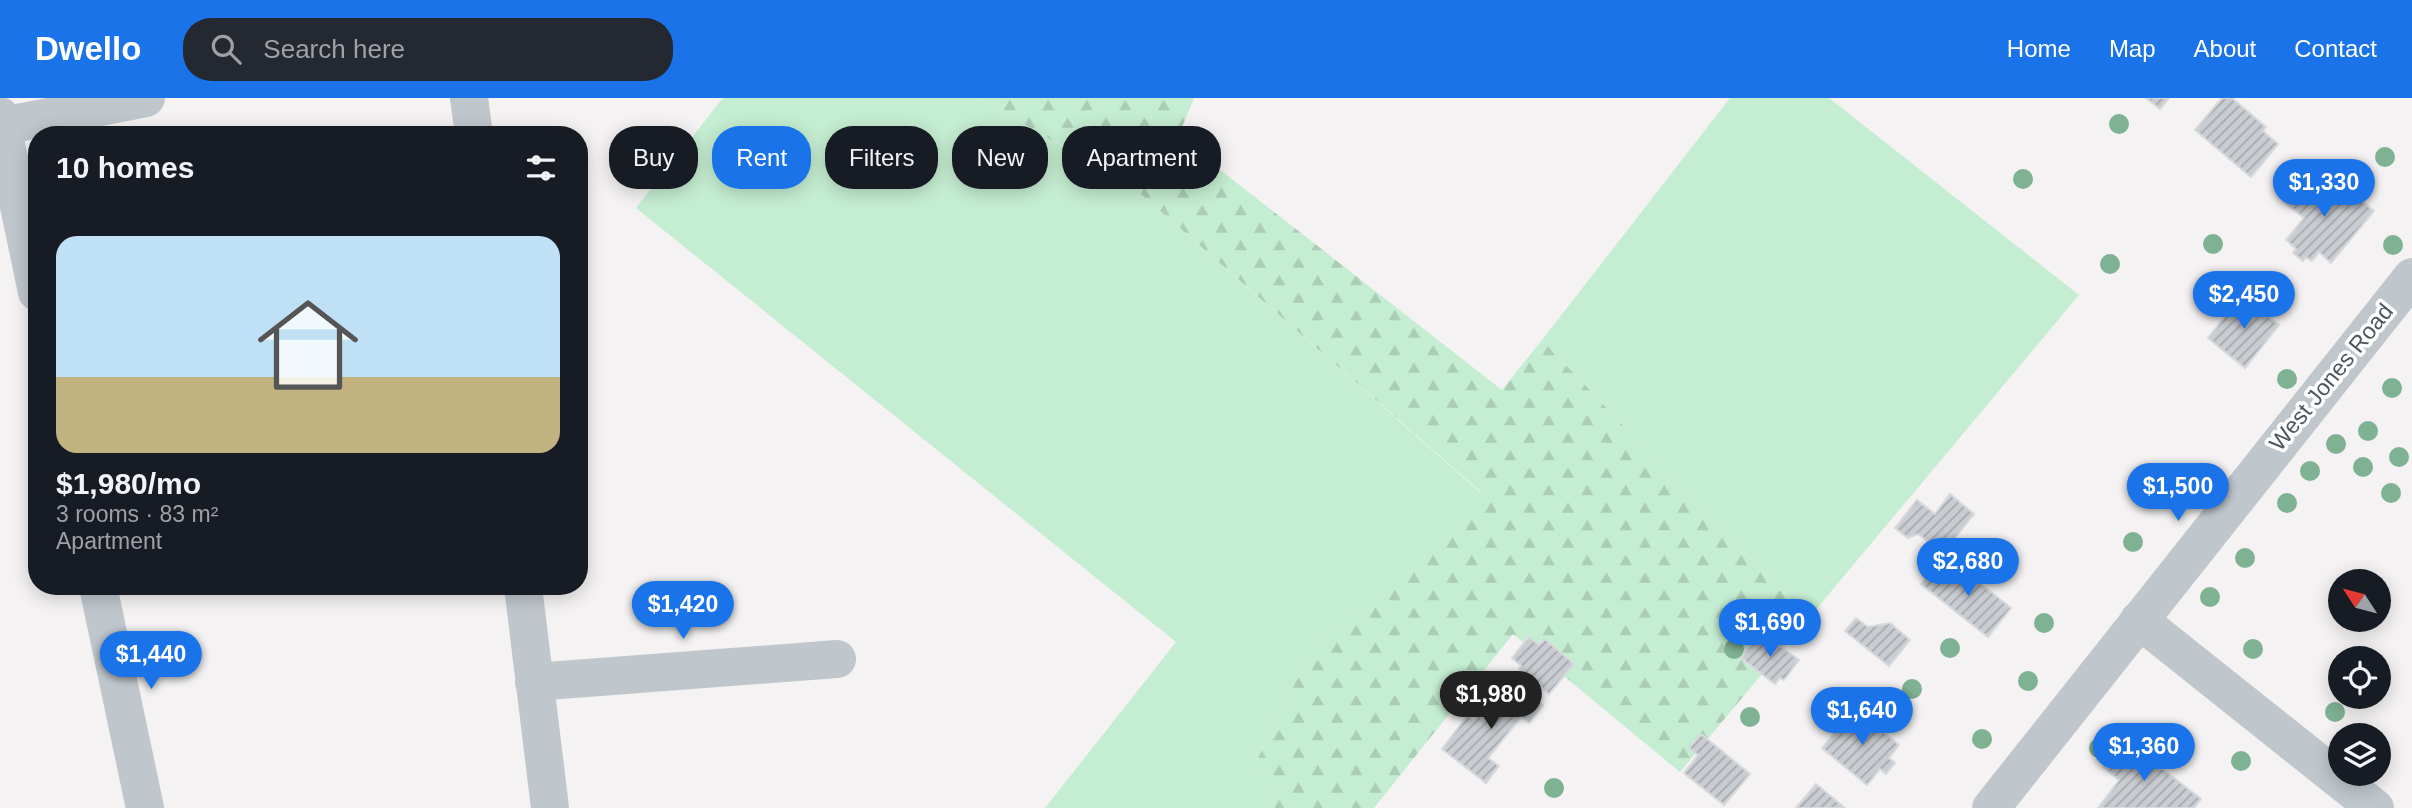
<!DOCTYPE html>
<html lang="en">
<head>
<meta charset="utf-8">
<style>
  :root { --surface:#171b24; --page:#242831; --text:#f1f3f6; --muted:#9ea1a6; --line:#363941; --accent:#1a73e8 }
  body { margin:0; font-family:Arial,sans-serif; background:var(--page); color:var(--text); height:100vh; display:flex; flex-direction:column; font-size:26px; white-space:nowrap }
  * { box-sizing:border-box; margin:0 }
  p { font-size:23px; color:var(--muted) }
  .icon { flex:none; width:38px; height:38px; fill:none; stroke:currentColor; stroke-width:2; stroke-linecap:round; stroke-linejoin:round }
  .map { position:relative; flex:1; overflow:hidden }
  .side { position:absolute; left:28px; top:28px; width:560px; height:469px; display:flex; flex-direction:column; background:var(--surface); border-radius:28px; box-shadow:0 4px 18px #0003 }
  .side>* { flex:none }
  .guide { position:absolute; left:609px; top:28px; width:665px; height:63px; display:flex; gap:14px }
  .needle { width:46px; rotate:306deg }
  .tools { position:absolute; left:2328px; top:471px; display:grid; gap:14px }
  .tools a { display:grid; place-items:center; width:63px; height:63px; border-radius:50%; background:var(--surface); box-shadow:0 4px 18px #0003; font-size:35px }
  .price { position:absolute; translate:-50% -60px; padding:0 16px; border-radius:24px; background:var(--accent); color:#fff; font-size:23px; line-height:46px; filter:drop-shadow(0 2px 4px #0008) }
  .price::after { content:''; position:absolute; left:50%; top:42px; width:21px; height:16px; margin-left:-10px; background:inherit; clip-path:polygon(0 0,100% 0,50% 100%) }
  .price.selected { background:#222; color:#fff }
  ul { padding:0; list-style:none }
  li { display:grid; align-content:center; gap:14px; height:371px; padding:0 28px }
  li+li { border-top:2px solid var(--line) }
  li span { display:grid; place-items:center; height:217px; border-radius:21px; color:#555 }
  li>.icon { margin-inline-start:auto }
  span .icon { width:126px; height:126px; fill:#fffc; stroke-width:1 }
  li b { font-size:30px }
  h2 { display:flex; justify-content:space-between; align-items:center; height:84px; padding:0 28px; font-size:30px }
  .pill { padding:0 24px; border-radius:28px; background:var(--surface); box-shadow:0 4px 18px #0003; font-size:24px; line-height:63px }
  .pill.selected { background:var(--accent); color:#fff }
  header { display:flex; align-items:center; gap:42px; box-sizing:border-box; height:98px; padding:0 35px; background:var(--accent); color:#fff }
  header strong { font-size:33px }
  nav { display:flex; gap:38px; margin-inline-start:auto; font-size:24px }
  .search { width:490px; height:63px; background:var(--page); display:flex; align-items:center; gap:18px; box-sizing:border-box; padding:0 24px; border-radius:28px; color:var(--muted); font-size:26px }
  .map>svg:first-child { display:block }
  .green { fill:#c5edd1 }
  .forest { fill:url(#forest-firs) }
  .building { fill:url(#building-hatch); stroke:#d7d9dd; stroke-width:2 }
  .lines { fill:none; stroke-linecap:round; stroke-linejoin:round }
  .minor { stroke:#bfc7cd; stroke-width:38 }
  .tree { fill:#7fb193 }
  .labels { text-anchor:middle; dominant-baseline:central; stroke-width:7; stroke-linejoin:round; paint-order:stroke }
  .street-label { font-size:23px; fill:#4b575e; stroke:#fff }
</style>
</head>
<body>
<header>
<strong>Dwello</strong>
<div class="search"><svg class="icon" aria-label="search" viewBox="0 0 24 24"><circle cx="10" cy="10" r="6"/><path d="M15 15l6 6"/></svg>Search here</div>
<nav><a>Home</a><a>Map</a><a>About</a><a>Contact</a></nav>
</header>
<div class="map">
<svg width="2412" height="710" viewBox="0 0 2412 710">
  <defs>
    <pattern id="forest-firs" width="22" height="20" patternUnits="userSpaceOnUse" patternTransform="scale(1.75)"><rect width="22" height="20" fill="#c5edd1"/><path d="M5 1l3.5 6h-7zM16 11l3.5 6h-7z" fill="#abcdb6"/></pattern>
    <pattern id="building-hatch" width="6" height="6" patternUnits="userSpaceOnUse" patternTransform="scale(1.75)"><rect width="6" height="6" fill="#c9cdd1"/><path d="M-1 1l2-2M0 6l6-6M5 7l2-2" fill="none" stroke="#a5a9ad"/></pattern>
  </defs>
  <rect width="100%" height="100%" fill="#f4f2f2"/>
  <!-- green -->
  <g class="green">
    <polygon points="723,0 979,0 1134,90 1481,395 1313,549 1256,664 1275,710 1045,710 1176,544 636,110"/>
    <polygon points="1730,0 1829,0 2079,197 1808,521 1542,242"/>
  </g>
  <!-- forest -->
  <polygon class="forest" points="979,0 1194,0 1178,39 1502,292 1542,242 1808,521 1680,674 1513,536 1374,710 1275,710 1256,664 1313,549 1481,394 1134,90"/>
  <!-- building -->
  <g class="building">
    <polygon points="2146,0 2169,0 2160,11"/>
    <polygon points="2222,0 2232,0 2266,29 2263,33 2278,46 2251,79 2195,32"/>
    <polygon points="2309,74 2331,92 2335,87 2349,99 2352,95 2374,113 2331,165 2319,154 2312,163 2306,159 2303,163 2293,155 2296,151 2286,142 2304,120 2284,104"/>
    <polygon points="2242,197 2279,227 2245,270 2208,240"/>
    <polygon points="1950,396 1974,416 1943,455 1918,436 1908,440 1895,430 1917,402 1935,416"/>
    <polygon points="1946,464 1958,473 1961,470 2011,510 1988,539 1921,486 1931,474 1936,478"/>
    <polygon points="1856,520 1868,529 1890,525 1910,542 1889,568 1845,533"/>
    <polygon points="1761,534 1799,562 1784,582 1780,580 1775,586 1741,560"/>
    <polygon points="1529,539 1539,547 1545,541 1574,566 1549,596 1519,571 1521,568 1512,560"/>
    <polygon points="1512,583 1543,607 1529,625 1521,619 1488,660 1499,668 1486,685 1442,651 1468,617 1474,622 1478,617 1482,620"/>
    <polygon points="1855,610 1899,647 1889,660 1895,665 1886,676 1880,671 1867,687 1822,650"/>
    <polygon points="1701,636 1750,676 1724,707 1684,675 1698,657 1689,650"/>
    <polygon points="2124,641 2201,701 2194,710 2098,710 2119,682 2103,669"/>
    <polygon points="1816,686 1845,710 1796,710"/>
  </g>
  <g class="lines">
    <!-- minor -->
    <g class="minor">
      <polyline points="469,0 474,37"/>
      <polyline points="0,18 37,194"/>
      <polyline points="2,28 146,0"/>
      <polyline points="98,488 145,710"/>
      <polyline points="523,488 550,710"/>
      <polyline points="2139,522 2375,710"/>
      <polyline points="534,584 837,561"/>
      <polyline points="1991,710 2412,179"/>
    </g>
  </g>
  <!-- trees -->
  <g class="tree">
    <circle cx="2119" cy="26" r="10"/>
    <circle cx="2385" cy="59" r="10"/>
    <circle cx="2023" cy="81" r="10"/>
    <circle cx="2213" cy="146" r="10"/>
    <circle cx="2393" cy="147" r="10"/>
    <circle cx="2110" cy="166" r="10"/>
    <circle cx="2287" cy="281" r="10"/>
    <circle cx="2392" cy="290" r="10"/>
    <circle cx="2368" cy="333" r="10"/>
    <circle cx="2336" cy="346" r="10"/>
    <circle cx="2399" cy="359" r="10"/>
    <circle cx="2363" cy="369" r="10"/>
    <circle cx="2310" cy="373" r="10"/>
    <circle cx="2391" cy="395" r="10"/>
    <circle cx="2287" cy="405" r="10"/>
    <circle cx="2133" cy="444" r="10"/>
    <circle cx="2245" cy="460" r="10"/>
    <circle cx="2210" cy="499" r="10"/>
    <circle cx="2044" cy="525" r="10"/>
    <circle cx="1950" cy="550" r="10"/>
    <circle cx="1734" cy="551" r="10"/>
    <circle cx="2253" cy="551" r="10"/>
    <circle cx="2028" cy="583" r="10"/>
    <circle cx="1912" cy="591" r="10"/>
    <circle cx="1869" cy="600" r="10"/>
    <circle cx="2335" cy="614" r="10"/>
    <circle cx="1750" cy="619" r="10"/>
    <circle cx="1982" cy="641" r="10"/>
    <circle cx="2099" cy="650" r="10"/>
    <circle cx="2180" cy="655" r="10"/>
    <circle cx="2241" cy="663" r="10"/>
    <circle cx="1554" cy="690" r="10"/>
  </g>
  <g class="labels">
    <!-- street labels -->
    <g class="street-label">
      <text transform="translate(2331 279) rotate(-51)">West Jones Road</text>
    </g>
  </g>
</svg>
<div class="tools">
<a><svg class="needle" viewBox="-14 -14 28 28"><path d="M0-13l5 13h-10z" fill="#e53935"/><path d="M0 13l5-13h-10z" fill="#9ea1a6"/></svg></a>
<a><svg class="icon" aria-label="locate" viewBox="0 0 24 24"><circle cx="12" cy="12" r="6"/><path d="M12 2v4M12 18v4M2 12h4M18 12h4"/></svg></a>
<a><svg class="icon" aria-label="layers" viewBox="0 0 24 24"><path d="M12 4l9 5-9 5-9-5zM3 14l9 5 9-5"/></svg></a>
</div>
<b class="price" style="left:2324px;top:121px">$1,330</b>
<b class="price" style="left:2244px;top:233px">$2,450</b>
<b class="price" style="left:2178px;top:425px">$1,500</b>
<b class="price" style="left:1968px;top:500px">$2,680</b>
<b class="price" style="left:683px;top:543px">$1,420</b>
<b class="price" style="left:1770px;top:561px">$1,690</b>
<b class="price" style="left:151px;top:593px">$1,440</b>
<b class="price selected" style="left:1491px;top:633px">$1,980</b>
<b class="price" style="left:1862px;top:649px">$1,640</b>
<b class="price" style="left:2144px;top:685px">$1,360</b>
<div class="guide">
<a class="pill">Buy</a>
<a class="pill selected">Rent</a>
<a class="pill">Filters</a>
<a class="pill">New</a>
<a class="pill">Apartment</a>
</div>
<section class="side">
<h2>10 homes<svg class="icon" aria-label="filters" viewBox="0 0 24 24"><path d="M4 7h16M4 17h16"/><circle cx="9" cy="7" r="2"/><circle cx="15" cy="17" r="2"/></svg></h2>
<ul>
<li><span style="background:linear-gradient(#bfe0f5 65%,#c2b280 0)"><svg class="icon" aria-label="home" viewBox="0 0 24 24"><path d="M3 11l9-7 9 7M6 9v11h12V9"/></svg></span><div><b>$1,980/mo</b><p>3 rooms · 83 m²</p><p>Apartment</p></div></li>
</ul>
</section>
</div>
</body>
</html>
